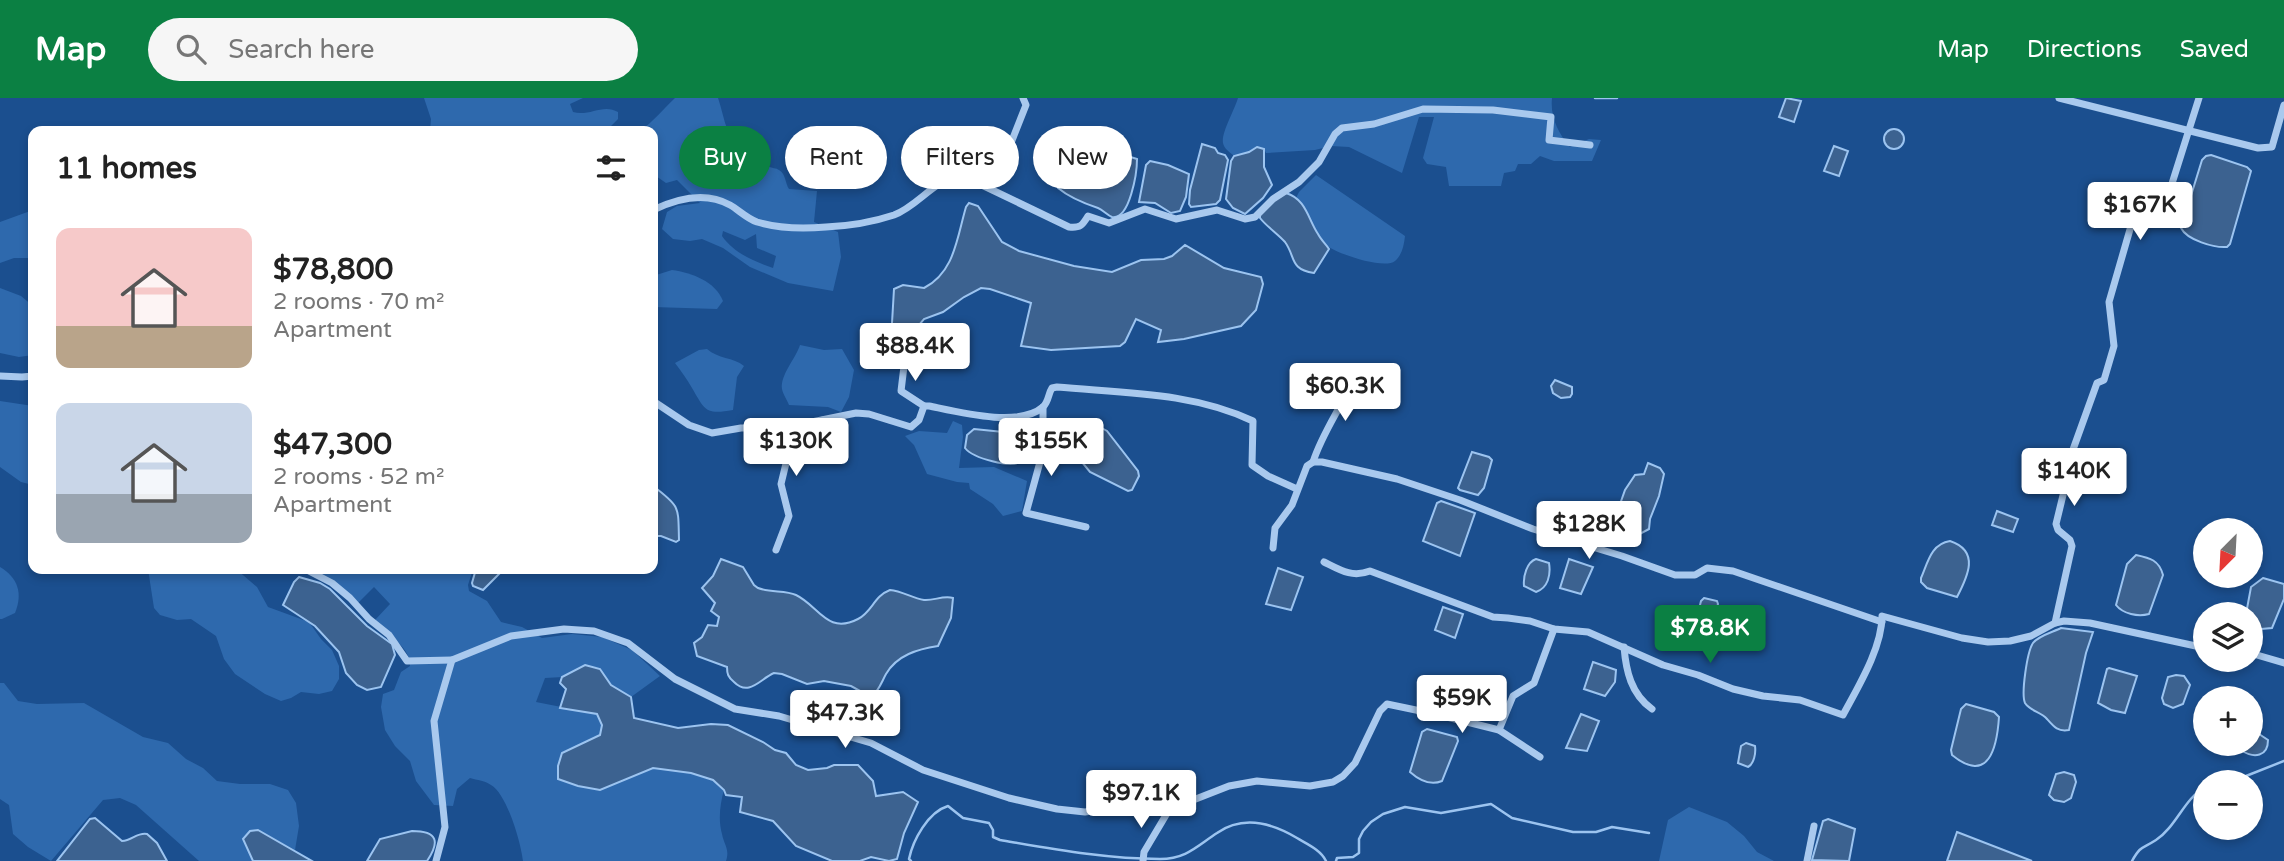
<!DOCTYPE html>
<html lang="en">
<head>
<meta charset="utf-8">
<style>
  :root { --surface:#fff; --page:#f6f6f6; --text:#222; --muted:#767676; --accent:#0b8043 }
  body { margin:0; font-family:"Varela Round",sans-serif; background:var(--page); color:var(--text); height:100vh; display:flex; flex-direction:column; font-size:26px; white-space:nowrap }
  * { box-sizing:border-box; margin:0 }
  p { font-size:23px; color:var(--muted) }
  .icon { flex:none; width:38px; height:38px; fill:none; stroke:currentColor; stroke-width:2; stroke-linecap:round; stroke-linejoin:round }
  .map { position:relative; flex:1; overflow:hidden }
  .drawer { position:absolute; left:28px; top:28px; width:630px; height:448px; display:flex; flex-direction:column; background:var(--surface); border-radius:14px; box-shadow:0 4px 10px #0003 }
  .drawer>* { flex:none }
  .banner { position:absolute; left:679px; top:28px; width:665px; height:63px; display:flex; gap:14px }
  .needle { width:46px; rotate:204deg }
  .controls { position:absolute; left:2193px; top:420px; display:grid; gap:14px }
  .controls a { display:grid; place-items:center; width:70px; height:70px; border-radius:50%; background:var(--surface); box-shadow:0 4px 10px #0003; font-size:35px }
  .price { position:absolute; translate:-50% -60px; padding:0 16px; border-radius:7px; background:#fff; color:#222; font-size:23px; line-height:46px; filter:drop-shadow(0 2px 4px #0008) }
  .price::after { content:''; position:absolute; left:50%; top:42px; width:21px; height:16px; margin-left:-10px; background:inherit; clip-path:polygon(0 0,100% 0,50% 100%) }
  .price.selected { background:var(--accent); color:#fff }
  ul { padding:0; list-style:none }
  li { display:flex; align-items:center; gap:21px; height:175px; padding:0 28px }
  li span { display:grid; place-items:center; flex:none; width:196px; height:140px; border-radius:14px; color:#555 }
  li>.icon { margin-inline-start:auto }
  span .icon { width:84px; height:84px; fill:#fffc; stroke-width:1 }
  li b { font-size:30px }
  h2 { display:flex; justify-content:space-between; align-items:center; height:84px; padding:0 28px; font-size:30px }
  .chip { padding:0 24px; border-radius:32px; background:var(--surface); box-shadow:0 4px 10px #0003; font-size:24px; line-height:63px }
  .chip.selected { background:var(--accent); color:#fff }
  header { display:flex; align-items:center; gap:42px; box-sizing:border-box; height:98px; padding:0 35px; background:var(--accent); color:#fff }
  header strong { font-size:33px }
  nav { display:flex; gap:38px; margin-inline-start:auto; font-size:24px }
  .search { width:490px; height:63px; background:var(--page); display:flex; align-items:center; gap:18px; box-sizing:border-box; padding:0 24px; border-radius:38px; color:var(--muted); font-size:26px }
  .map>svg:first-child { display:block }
  .green { fill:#2e69ad; fill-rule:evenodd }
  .water { fill:#3c6290; stroke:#9cc4f0; stroke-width:2 }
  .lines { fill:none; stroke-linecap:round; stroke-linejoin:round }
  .stream { stroke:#9cc4f0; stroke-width:2.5 }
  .minor { stroke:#a9c9ee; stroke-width:7 }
</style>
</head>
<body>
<header>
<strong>Map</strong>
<div class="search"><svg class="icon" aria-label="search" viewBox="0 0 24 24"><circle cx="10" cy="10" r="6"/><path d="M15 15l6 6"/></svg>Search here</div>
<nav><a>Map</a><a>Directions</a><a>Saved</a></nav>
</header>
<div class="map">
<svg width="2284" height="763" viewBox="0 0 2284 763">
  <rect width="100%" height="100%" fill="#1b4f8f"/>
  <!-- green -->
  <g class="green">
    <path d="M424,0H583L570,6L573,14C589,19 603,5 618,14V21L606,33H430L431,21Z"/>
    <path d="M675,0H718C722,11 726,34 733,42C742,52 755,64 769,69C772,70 776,70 779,72C786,76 785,85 789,91L817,93L814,124L838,134L841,159L833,193L788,185L750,169L723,150L702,141L690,143L673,141L662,131L667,114L677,108L700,105L677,82L666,85L653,76V33H640C654,23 663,11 675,0ZM723,133L745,142L756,136L757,150L776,158L773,170C753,163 734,155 722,138Z"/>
    <path d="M1238,0H1552C1550,19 1558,35 1570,49L1589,41L1601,42L1592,63H1554L1540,58L1531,66H1518L1515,73L1504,75L1501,88H1449L1446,69L1427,66L1423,60L1434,19H1419L1402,75L1349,49L1331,48L1315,52L1266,55L1264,51H1254L1249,54L1234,58C1230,54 1224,51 1223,45C1221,35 1235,11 1238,0Z"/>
    <path d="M1316,77L1405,138C1404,147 1402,157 1395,163C1384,172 1335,155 1326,147C1313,133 1310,113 1296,100L1299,94Z"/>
    <polygon points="33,112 33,160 14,160 0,165 0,124"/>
    <path d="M672,172C692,175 715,183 723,203L717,211L653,209V178Z"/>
    <polygon points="0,190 21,198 33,208 33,257 19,259 0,255"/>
    <path d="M800,247L824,252L842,251L854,272L849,299L841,314L828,309L789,307C787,302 783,296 782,291C780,277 796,260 800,247Z"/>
    <path d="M707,251C718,261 733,259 744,268L737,279L733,312C705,317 705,312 692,290C687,281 681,273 675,265L699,252Z"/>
    <polygon points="0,303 33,308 33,387 21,384 0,369"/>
    <polygon points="953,323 962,327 963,339 959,370 994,369 1027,383 1022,413 1003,418 993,406 970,391 969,385 957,384 927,376 914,347 905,338 919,333 947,335"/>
    <path d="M0,469C18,480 23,495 15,515L2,521H0Z"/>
    <polygon points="148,471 236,471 257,489 268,509 309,524 321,541 332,552 339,568 339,581 332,593 319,596 301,594 291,600 281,603 265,596 235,576 224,561 216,538 191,521 177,522 160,517 154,510"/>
    <path d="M312,471H473L468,487L469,493L487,503L501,524L522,529L542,540L572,536L602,539L632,552L660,578L631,599L611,587L600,571L585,567L563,579L545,580L536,604L597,616L603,627L600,638L562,655L600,692L652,670L691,675L713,683L724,692C720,706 718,722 722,736C724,747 730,751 726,763H523C521,745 507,696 491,687C486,683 477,682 470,680L457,691L453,708L434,707L416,683L410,663L395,648L385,632L381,609L383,596L394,592L401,574L410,568C410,545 384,539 375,522L390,506L374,489L358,505Z"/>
    <polygon points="0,585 4,585 18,603 37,606 84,605 143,639 168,645 186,661 203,670 217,683 240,686 270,686 288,692 296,705 299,728 295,752 258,732 251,733 243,741 253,763 199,763 136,707 120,700 103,702 51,763 28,749 13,736 9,707 0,701"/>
    <polygon points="1689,709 1727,724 1744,738 1757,754 1774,763 1659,763 1668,722"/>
  </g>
  <!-- water -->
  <g class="water">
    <polygon points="1786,0 1801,3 1794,24 1779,19"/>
    <circle cx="1894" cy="41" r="10"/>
    <polygon points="1202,46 1215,50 1218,55 1225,57 1228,62 1220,102 1216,106 1191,109 1189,106 1190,92"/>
    <polygon points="1834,48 1848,53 1839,78 1824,73"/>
    <path d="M1069,49L1098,59L1118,55L1137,61C1137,74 1130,122 1112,119C1107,117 1103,112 1098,110C1083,105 1070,100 1058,90L1057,69Z"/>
    <polygon points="1257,49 1264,51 1264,69 1272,87 1263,100 1245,116 1233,110 1226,101 1231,63 1234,58 1249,54"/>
    <path d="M2211,57L2247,69L2251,73L2230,146L2227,149C2214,150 2187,142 2181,130L2202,62L2206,58Z"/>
    <polygon points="1150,63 1168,67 1189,76 1186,99 1180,113 1171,115 1155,105 1139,104 1146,67"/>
    <path d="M1286,95C1306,101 1308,121 1318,136C1321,142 1326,146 1329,151L1314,175C1289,171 1296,159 1285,144C1277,135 1267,129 1260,120V116L1274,102Z"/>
    <path d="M969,105L978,108L1002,144L1019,153L1074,168L1112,174L1141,162L1164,161L1172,158L1185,147L1224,170L1261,179L1263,186L1256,212L1241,228L1184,241L1158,244L1161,232L1136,221L1125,244L1120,248L1051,252L1021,248L1031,205L990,191L981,190L964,199L943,214L924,221L903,246L894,245L891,242L894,191L903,187L924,190C955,174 957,139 966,109Z"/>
    <polygon points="1555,282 1572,289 1572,296 1570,299 1561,300 1553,295 1551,288"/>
    <path d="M1098,328L1107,333L1138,373L1139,378L1132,392L1128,393L1090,374L1072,352C1074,341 1087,329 1098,328Z"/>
    <path d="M974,331L1024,336L1027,344L1022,363C1011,371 973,360 965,350L967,337Z"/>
    <polygon points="1472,354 1489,359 1492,362 1484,390 1478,397 1460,392 1458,390"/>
    <polygon points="1648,365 1660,370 1664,376 1659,398 1650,421 1649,431 1638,437 1625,433 1613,426 1625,392 1635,377 1644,376"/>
    <path d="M653,388C681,409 678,409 679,442L676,444L661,438H653Z"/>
    <polygon points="1441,403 1475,415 1460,458 1423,443 1437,405"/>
    <polygon points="1997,413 2018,421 2013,434 1992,427"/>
    <path d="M1950,443C1980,453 1968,478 1957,499L1927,490L1921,484V480C1928,464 1931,446 1950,443Z"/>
    <path d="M2136,457C2150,460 2159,462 2163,477L2149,516C2138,519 2123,516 2116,507L2127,466Z"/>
    <path d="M721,461L743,469L754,487L758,490C771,495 785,492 796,497C819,508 827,537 858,521C872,514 874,498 890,492C902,493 912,500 924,502C934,503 943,497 953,500L951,520L938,548C918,551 897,557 886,576C881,585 879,593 871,599L851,588L824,583L807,586L782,576L774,575C760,581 749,599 734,584C728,579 727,576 727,569L697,558L694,545L702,539L708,527L717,528L719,519L711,513L715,505L702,490L713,478Z"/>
    <path d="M1536,461L1549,465C1551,477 1548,490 1536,494L1524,488C1523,478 1527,464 1536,461Z"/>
    <polygon points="1569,461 1593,469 1581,496 1560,490"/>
    <polygon points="1278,470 1303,479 1291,512 1266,506"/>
    <polygon points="476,471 504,471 483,492 473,488 472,485"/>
    <polygon points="299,479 320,485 330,491 367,528 392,546 395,557 381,589 367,592 357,587 346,575 339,554 315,528 283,507 294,484"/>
    <polygon points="2263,480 2284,486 2284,501 2272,530 2261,531 2251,528 2250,516 2246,516 2251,489"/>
    <polygon points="1704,500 1717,503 1718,506 1713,523 1702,524 1697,519 1701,503"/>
    <polygon points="1443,509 1463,516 1455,540 1435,532"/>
    <path d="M2061,530L2093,534L2086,555L2069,632C2058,634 2054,629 2047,621C2041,614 2030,613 2025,605C2021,596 2027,554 2033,545C2038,538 2053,534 2061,530Z"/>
    <polygon points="1593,564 1616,572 1615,584 1605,598 1584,591"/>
    <polygon points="585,567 600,571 611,587 631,599 634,620 678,630 711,626 728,627 763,644 775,652 786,655 796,667 808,672 827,670 834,667 858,667 873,683 876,698 903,694 918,704 904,735 897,761 889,763 871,759 860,763 832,763 796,748 773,723 740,714 742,699 726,697 724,692 713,682 691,675 653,670 600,692 578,688 558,681 558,668 562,655 600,637 602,627 597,616 560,610 566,591 560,585 562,579"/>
    <polygon points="2109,570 2137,578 2125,615 2111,612 2098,605 2107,571"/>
    <polygon points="2176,577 2184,578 2190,587 2183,606 2173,610 2164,606 2162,600 2168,579"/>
    <path d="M1966,606L1994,614L1999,619C1997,649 1989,687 1952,657L1951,652L1961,611Z"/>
    <polygon points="1581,616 1599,623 1587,653 1566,650"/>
    <path d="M1427,631L1457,639L1458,643L1442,683C1430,688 1419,682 1410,674L1422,634Z"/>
    <path d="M2256,634L2268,642C2268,659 2254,660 2242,653L2241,646H2250L2251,635Z"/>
    <path d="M1746,645L1755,648C1756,655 1754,666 1748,669L1738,665L1741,648Z"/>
    <polygon points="2064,674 2074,677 2076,684 2071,700 2064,704 2054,702 2049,697 2056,676"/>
    <path d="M95,720L122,743C132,743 137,734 147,736L157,745L167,763H57L90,721Z"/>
    <polygon points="1828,721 1855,731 1849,763 1812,762 1823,723"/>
    <polygon points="258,732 312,763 253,763 243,741 250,733"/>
    <path d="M412,733C438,733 440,744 427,763H367L380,741Z"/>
    <polygon points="1957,734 2032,763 1947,763"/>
  </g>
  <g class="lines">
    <!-- stream -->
    <g class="stream">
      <polyline points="1595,0 1617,0"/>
      <polyline points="2219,684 2246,678 2284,663"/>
      <path d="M911,763L909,761C913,742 928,714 948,708L963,720L989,725L993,732V739L1000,742C1053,751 1106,761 1160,761C1186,761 1197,748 1217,735C1243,717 1272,725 1297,740C1307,746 1321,752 1326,763"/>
      <polyline points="1336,763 1337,760 1353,759 1359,755 1359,741 1363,733 1371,724 1383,716 1405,709 1441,715 1491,706 1512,720 1573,734 1596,734 1612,729 1649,735"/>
      <path d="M2132,763C2141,747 2142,751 2156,742C2176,729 2184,701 2205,689"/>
    </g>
    <!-- minor -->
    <g class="minor">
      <polyline points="2059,0 2258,50 2272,49 2284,7"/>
      <polyline points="983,87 994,66 1004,55 1011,45 1026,7 1023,0"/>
      <path d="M653,112C676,101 705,93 730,107C739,112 746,120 757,124C777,130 804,131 826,129C848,128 873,124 894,117C919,108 935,79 963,78L1069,129C1080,130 1082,128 1088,118L1109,125L1145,111L1176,121L1217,112L1245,121L1255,119L1273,101L1299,84L1319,64L1335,36L1342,30L1374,26L1423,11L1493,12L1551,19L1549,42L1590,47"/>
      <polyline points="905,260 901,293 924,308"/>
      <polyline points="0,278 22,279 33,278"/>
      <path d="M653,303L689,327L712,335L741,330H762L797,327L856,315L869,316L911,329L919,322L924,308H929C958,314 1019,330 1043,309C1049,303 1048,296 1052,290L1057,289C1123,295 1192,294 1253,323L1252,367L1268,378L1297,391"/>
      <polyline points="1043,309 1043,353 1026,415 1086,429"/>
      <path d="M1313,364C1323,333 1342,309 1354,279"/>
      <polyline points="1273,450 1275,430 1292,407 1307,368 1313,364 1322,364 1397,381 1460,402 1533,431 1622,458 1675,477 1695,477 1707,470 1733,473 1882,524"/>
      <polyline points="776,452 789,418 781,386 789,353 791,350 811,349 818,347 823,322"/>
      <path d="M1324,464C1340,472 1352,480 1370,473L1493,519L1508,520L1530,523L1554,531L1588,534L1663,567L1698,577L1733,591L1763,598L1800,602L1843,617C1858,589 1882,550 1882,518L1962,540L1988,544L2010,543L2031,538L2055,525L2064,523L2090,525L2205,550"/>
      <polyline points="305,471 332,485 350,500 369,521 389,537 407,563 452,562"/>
      <polyline points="2055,525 2072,448 2070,442 2058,432 2056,426 2065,389 2066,371 2097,285 2104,282 2114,248 2109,204 2133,121 2142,108 2161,105 2169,95 2199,0"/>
      <path d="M1624,549C1626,573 1631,596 1652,611"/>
      <polyline points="2250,555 2284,565"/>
      <polyline points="1499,632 1513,598 1534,585 1554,531"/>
      <polyline points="436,763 445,729 434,623 452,562 511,538 564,531 594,533 628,545 675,581 735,611 779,618 871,645 923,672 1009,700 1057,711 1085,714 1124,708 1165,713 1229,688 1257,683 1310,688 1333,684 1343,678 1355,665 1380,613 1387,606 1435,616 1499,632 1540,659"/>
      <polyline points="1143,763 1144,754 1169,712"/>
      <polyline points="1807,763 1814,728"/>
    </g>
  </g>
</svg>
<div class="controls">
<a><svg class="needle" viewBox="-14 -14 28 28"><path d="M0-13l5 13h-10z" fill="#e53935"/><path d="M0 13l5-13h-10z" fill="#767676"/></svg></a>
<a><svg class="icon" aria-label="layers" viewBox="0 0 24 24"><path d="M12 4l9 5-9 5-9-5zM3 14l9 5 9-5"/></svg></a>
<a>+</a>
<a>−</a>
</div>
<b class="price" style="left:2140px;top:144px">$167K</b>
<b class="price" style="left:915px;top:285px">$88.4K</b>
<b class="price" style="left:1345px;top:325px">$60.3K</b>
<b class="price" style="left:796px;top:380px">$130K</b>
<b class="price" style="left:1051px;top:380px">$155K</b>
<b class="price" style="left:2074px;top:410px">$140K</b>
<b class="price" style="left:1589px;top:463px">$128K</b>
<b class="price selected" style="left:1710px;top:567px">$78.8K</b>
<b class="price" style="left:1462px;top:637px">$59K</b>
<b class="price" style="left:845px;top:652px">$47.3K</b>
<b class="price" style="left:1141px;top:732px">$97.1K</b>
<div class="banner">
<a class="chip selected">Buy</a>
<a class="chip">Rent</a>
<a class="chip">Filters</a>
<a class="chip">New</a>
</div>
<section class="drawer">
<h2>11 homes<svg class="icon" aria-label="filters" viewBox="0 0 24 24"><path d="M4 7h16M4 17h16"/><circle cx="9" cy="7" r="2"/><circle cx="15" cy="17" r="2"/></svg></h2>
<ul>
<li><span style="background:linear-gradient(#f6c9c9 70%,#b9a48a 0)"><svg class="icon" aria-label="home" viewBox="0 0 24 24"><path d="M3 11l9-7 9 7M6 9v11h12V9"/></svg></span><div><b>$78,800</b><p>2 rooms · 70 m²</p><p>Apartment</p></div></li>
<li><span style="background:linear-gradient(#c9d6e8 65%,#9aa5b1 0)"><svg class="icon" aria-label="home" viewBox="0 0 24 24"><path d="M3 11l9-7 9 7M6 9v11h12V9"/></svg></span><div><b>$47,300</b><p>2 rooms · 52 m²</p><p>Apartment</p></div></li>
</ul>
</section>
</div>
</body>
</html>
